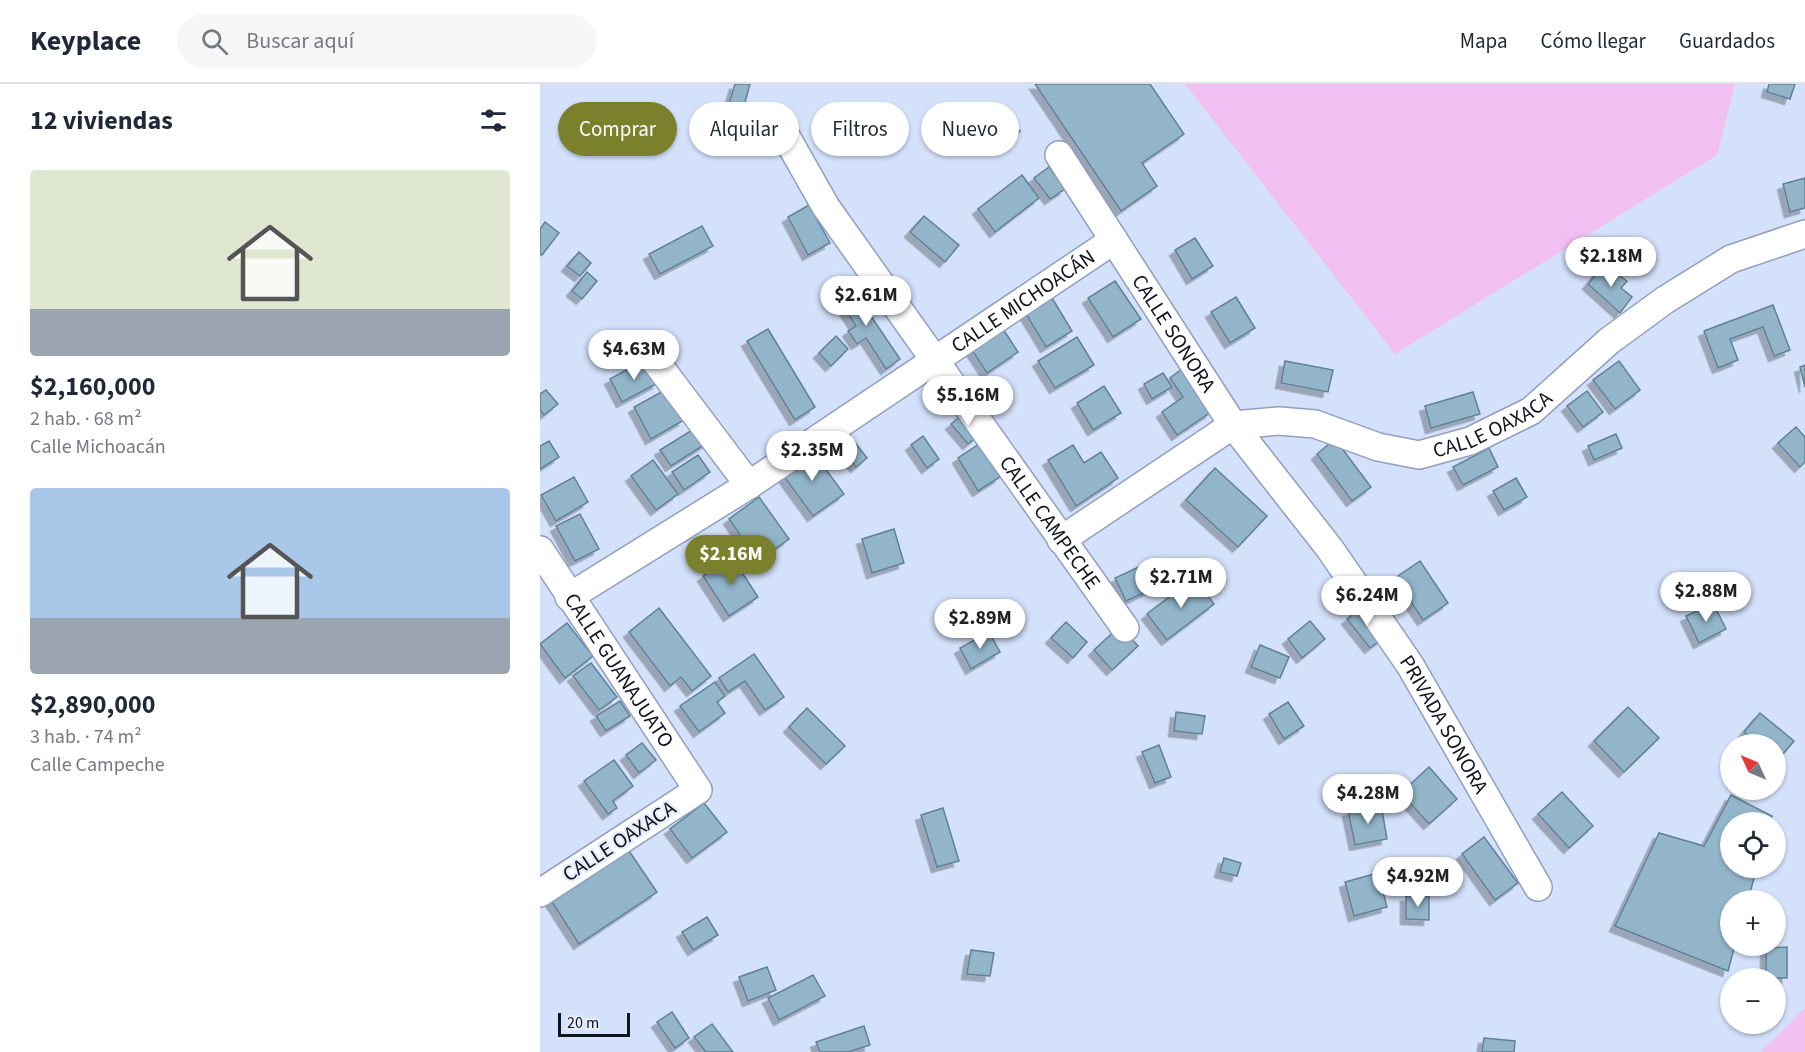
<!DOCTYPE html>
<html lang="es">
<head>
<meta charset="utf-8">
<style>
  :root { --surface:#fff; --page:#f6f6f7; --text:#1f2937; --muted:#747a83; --line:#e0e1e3; --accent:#7a802b }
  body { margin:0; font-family:"Source Sans 3",sans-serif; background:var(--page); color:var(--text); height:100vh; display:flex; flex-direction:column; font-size:22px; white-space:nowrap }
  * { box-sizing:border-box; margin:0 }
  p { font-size:20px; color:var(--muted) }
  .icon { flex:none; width:33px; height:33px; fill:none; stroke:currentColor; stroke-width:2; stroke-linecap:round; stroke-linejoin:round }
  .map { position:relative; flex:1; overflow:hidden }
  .drawer { display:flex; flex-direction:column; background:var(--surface); width:540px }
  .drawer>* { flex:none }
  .guide { position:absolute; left:18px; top:18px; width:570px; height:54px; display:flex; gap:12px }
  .needle { width:39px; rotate:314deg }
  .controls { position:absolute; left:1180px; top:650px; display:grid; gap:12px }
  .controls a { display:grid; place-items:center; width:66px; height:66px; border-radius:50%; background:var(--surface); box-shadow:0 2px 4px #0004; font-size:30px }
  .scale { position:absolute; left:18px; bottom:15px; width:72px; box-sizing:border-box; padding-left:6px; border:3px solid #0f141f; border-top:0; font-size:16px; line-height:21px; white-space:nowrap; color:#0f141f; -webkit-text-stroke:4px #e7eefb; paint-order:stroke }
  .price { position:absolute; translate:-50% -51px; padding:0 14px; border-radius:21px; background:#fff; color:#222; font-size:20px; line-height:39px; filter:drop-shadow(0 2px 3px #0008) }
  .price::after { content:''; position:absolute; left:50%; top:36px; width:18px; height:14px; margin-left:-9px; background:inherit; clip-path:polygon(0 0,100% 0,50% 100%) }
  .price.selected { background:var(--accent); color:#fff }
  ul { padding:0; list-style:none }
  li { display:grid; align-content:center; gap:12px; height:318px; padding:0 30px }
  li span { display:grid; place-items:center; height:186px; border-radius:6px; color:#555 }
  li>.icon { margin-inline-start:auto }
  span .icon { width:108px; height:108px; fill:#fffc; stroke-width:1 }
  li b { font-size:26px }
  h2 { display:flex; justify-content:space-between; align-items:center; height:72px; padding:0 30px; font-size:26px }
  .tag { padding:0 21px; border-radius:27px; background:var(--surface); box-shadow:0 2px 4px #0004; font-size:21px; line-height:54px }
  .tag.selected { background:var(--accent); color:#fff }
  header { display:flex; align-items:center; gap:36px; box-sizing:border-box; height:84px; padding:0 30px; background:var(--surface); border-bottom:2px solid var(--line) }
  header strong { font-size:28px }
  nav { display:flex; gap:33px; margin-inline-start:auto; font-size:21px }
  .search { width:420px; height:54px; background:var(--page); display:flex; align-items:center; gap:15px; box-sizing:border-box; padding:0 21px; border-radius:33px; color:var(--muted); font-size:22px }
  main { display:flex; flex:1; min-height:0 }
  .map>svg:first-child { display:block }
  .green { fill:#f2bff2 }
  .building { fill:#92b5ca; stroke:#608195; stroke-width:1.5; filter:url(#shadow) }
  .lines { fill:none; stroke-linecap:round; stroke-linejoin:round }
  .street-casing { stroke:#919fbe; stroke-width:30 }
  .street { stroke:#fff; stroke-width:27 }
  .labels { text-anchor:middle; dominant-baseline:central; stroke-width:5; stroke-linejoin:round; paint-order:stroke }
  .street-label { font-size:21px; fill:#0f141f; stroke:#e7eefb }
</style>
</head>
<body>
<header>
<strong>Keyplace</strong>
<div class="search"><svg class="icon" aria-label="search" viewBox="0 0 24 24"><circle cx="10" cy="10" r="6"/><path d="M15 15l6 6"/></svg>Buscar aquí</div>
<nav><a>Mapa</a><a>Cómo llegar</a><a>Guardados</a></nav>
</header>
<main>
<section class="drawer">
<h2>12 viviendas<svg class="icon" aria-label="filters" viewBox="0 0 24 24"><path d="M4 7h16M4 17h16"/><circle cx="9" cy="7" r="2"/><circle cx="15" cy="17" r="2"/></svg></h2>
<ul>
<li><span style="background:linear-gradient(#dfe7d0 75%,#9aa5b1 0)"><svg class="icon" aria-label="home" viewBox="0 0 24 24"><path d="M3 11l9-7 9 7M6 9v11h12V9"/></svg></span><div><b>$2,160,000</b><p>2 hab. · 68 m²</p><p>Calle Michoacán</p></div></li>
<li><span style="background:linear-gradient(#a9c7e8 70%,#9aa5b1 0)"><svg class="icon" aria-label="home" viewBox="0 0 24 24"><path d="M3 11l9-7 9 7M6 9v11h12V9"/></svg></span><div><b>$2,890,000</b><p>3 hab. · 74 m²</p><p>Calle Campeche</p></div></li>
</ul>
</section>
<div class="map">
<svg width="1265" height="968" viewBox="0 0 1265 968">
  <defs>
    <filter id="shadow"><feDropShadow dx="-5.5" dy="5.5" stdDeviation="0" flood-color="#0004"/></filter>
  </defs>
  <rect width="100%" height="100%" fill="#d4e1fb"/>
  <!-- green -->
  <g class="green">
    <polygon points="645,0 1195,0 1177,71 855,270"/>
    <polygon points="1265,924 1265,968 1221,968"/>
  </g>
  <!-- building -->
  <g class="building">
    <polygon points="195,0 210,0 200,37 185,33"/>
    <polygon points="495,0 610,0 644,50 602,79 617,102 581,127"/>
    <polygon points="1229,0 1255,0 1250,15 1227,8"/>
    <polygon points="465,34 480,47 464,65 449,52"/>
    <polygon points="509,83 525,105 510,115 494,94"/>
    <polygon points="482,91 499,114 455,148 438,125"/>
    <polygon points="1265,94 1265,124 1250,128 1243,100"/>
    <polygon points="269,121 290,159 268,171 248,133"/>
    <polygon points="384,132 419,161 405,178 370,148"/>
    <polygon points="5,138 19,149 2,171 0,170 0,145"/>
    <polygon points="162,142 173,162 120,190 109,170"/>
    <polygon points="655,154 673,182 652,195 635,166"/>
    <polygon points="39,168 51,179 40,192 27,182"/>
    <polygon points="1064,180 1087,197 1081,204 1092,213 1080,229 1048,200"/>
    <polygon points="47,188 57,197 42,215 32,207"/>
    <polygon points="575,197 601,235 573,253 548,214"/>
    <polygon points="310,201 360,275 346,285 326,254 317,260 308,247 316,242 295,210"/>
    <polygon points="696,213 715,244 690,259 671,228"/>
    <polygon points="512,214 532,247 506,263 486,230"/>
    <polygon points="1233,221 1250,266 1234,272 1223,243 1190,255 1198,276 1178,284 1164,247"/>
    <polygon points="228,245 275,323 255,336 207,257"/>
    <polygon points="463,245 478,268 447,289 432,266"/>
    <polygon points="296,252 308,265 291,282 279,269"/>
    <polygon points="537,253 554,281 515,304 498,277"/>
    <polygon points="106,275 118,299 82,318 70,295"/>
    <polygon points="745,277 793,286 788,308 741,299"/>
    <polygon points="1079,277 1100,306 1075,325 1053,296"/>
    <polygon points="1265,281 1265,303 1260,283"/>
    <polygon points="642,285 671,328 637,351 622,328 643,313 630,294"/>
    <polygon points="623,289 632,303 612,315 604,300"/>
    <polygon points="564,302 581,329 553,346 537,319"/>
    <polygon points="127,305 144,336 111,355 94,323"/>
    <polygon points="6,306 18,320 4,331 0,326 0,310"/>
    <polygon points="1047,307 1063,328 1043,343 1027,322"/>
    <polygon points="933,308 940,330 891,344 885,322"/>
    <polygon points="428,326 445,346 428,360 411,340"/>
    <polygon points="157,343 167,359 131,382 120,366"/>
    <polygon points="1256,343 1265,353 1265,378 1260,383 1238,359"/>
    <polygon points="306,347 327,374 316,383 294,356"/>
    <polygon points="1076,350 1082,364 1054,376 1048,362"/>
    <polygon points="383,352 399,375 387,384 371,361"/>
    <polygon points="795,355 831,403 812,417 777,370"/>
    <polygon points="9,357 19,373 0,385 0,362"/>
    <polygon points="439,360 460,393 438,407 418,374"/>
    <polygon points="533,361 544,379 561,368 578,394 536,422 508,376"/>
    <polygon points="270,364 304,410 273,432 240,387"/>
    <polygon points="949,364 958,383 923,401 913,383"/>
    <polygon points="158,371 170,388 144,406 132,388"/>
    <polygon points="113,376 138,410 116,426 91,392"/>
    <polygon points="675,384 727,432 698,463 646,416"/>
    <polygon points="34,393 48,418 16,437 1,411"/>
    <polygon points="976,394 987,413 964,426 953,407"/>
    <polygon points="219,413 249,455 218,477 189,435"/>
    <polygon points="40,430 59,465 35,477 16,442"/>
    <polygon points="354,445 364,479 332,489 322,455"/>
    <polygon points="192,473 218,513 189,532 163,492"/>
    <polygon points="880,477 908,519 883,536 855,494"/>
    <polygon points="603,481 614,504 586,517 575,494"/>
    <polygon points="654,494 674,520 627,556 607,530"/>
    <polygon points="1173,519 1186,545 1159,559 1146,532"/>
    <polygon points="824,522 847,551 830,564 807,535"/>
    <polygon points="119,524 171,592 152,607 141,593 130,602 89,548"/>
    <polygon points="770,537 785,555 762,574 748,555"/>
    <polygon points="526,538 547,558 533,574 511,554"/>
    <polygon points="27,539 53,572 25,594 0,560"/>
    <polygon points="580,542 598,562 572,586 554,566"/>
    <polygon points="449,548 460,568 431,585 420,564"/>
    <polygon points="720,561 749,573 740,594 711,583"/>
    <polygon points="214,570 244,613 225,626 205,597 188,608 179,594"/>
    <polygon points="51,579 77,613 59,626 33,592"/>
    <polygon points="175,598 185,612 177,618 185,629 159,648 140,622"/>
    <polygon points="80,617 90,632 66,647 56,632"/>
    <polygon points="748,618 764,642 744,655 729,630"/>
    <polygon points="1088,623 1119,654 1084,688 1054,657"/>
    <polygon points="267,624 305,662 286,680 249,643"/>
    <polygon points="636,628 665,632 662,650 634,647"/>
    <polygon points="1220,629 1254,657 1238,676 1236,660 1219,660 1204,648"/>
    <polygon points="102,659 116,676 99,689 86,671"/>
    <polygon points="619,661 631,693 615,699 602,668"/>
    <polygon points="74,676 93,702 73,717 77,724 68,730 44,697"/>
    <polygon points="889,683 917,715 889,740 861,709"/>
    <polygon points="1022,708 1053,742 1029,764 998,730"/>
    <polygon points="1191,711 1232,732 1230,738 1191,738 1191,783 1217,783 1208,816 1191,816 1191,861 1195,861 1188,887 1075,842 1119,749 1164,762"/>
    <polygon points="164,719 187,748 152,774 130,745"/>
    <polygon points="841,721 847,755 815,761 808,727"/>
    <polygon points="403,724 419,777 397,783 381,731"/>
    <polygon points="944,753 978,799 955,816 922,770"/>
    <polygon points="87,764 117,808 39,860 10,815"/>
    <polygon points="684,774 701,779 697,792 680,788"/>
    <polygon points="838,789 847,823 814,832 805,798"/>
    <polygon points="866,812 889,812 889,836 866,835"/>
    <polygon points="167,833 178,851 153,866 142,848"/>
    <polygon points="1247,863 1247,894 1226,894 1226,864"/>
    <polygon points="431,866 454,869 450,892 427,890"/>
    <polygon points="227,883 236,906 208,917 199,893"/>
    <polygon points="273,891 285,912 239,936 228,914"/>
    <polygon points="132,928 149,954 135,964 117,938"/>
    <polygon points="172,940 193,968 166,968 154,953"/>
    <polygon points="324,942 330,961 308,968 280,968 276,958"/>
    <polygon points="944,954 975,957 974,968 942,968"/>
  </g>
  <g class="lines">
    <!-- street casing -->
    <g class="street-casing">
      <g id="street">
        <path id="s1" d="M244,49L286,123L585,544"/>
        <path id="s2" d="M519,71L693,341L790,465L870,581L998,803"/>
        <polyline points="113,274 209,401"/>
        <path id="s3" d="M521,456L693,341L739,337L775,340L838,363L879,371L930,357L991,327L1069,257L1125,216L1191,175L1265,150"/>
        <path id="s4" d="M0,466L158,706L0,809"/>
        <path id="s5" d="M29,513L209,401L574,156"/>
      </g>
    </g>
    <!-- street -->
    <use href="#street" class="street"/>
  </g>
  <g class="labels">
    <!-- street labels -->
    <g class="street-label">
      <text stroke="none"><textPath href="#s5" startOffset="542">CALLE MICHOACÁN</textPath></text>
      <text stroke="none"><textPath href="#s2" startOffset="212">CALLE SONORA</textPath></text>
      <text stroke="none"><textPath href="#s3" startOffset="478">CALLE OAXACA</textPath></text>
      <text stroke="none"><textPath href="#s1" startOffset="472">CALLE CAMPECHE</textPath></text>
      <text stroke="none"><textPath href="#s4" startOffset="144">CALLE GUANAJUATO</textPath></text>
      <text stroke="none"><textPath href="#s2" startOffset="688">PRIVADA SONORA</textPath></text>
      <text transform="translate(79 757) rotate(-33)">CALLE OAXACA</text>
    </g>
  </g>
</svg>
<div class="controls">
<a><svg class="needle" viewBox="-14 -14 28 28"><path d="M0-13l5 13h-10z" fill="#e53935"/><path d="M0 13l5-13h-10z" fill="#747a83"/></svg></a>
<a><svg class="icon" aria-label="locate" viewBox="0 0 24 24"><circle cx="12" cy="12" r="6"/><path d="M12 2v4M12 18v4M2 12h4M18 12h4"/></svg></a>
<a>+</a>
<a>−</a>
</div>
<div class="scale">20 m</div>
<b class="price" style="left:1071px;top:204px">$2.18M</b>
<b class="price" style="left:326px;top:243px">$2.61M</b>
<b class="price" style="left:94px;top:297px">$4.63M</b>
<b class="price" style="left:428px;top:343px">$5.16M</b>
<b class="price" style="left:272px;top:398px">$2.35M</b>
<b class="price selected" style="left:191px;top:502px">$2.16M</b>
<b class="price" style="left:641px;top:525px">$2.71M</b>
<b class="price" style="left:1166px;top:539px">$2.88M</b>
<b class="price" style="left:827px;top:543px">$6.24M</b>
<b class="price" style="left:440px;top:566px">$2.89M</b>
<b class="price" style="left:828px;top:741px">$4.28M</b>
<b class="price" style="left:878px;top:824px">$4.92M</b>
<div class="guide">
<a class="tag selected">Comprar</a>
<a class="tag">Alquilar</a>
<a class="tag">Filtros</a>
<a class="tag">Nuevo</a>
</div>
</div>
</main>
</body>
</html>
